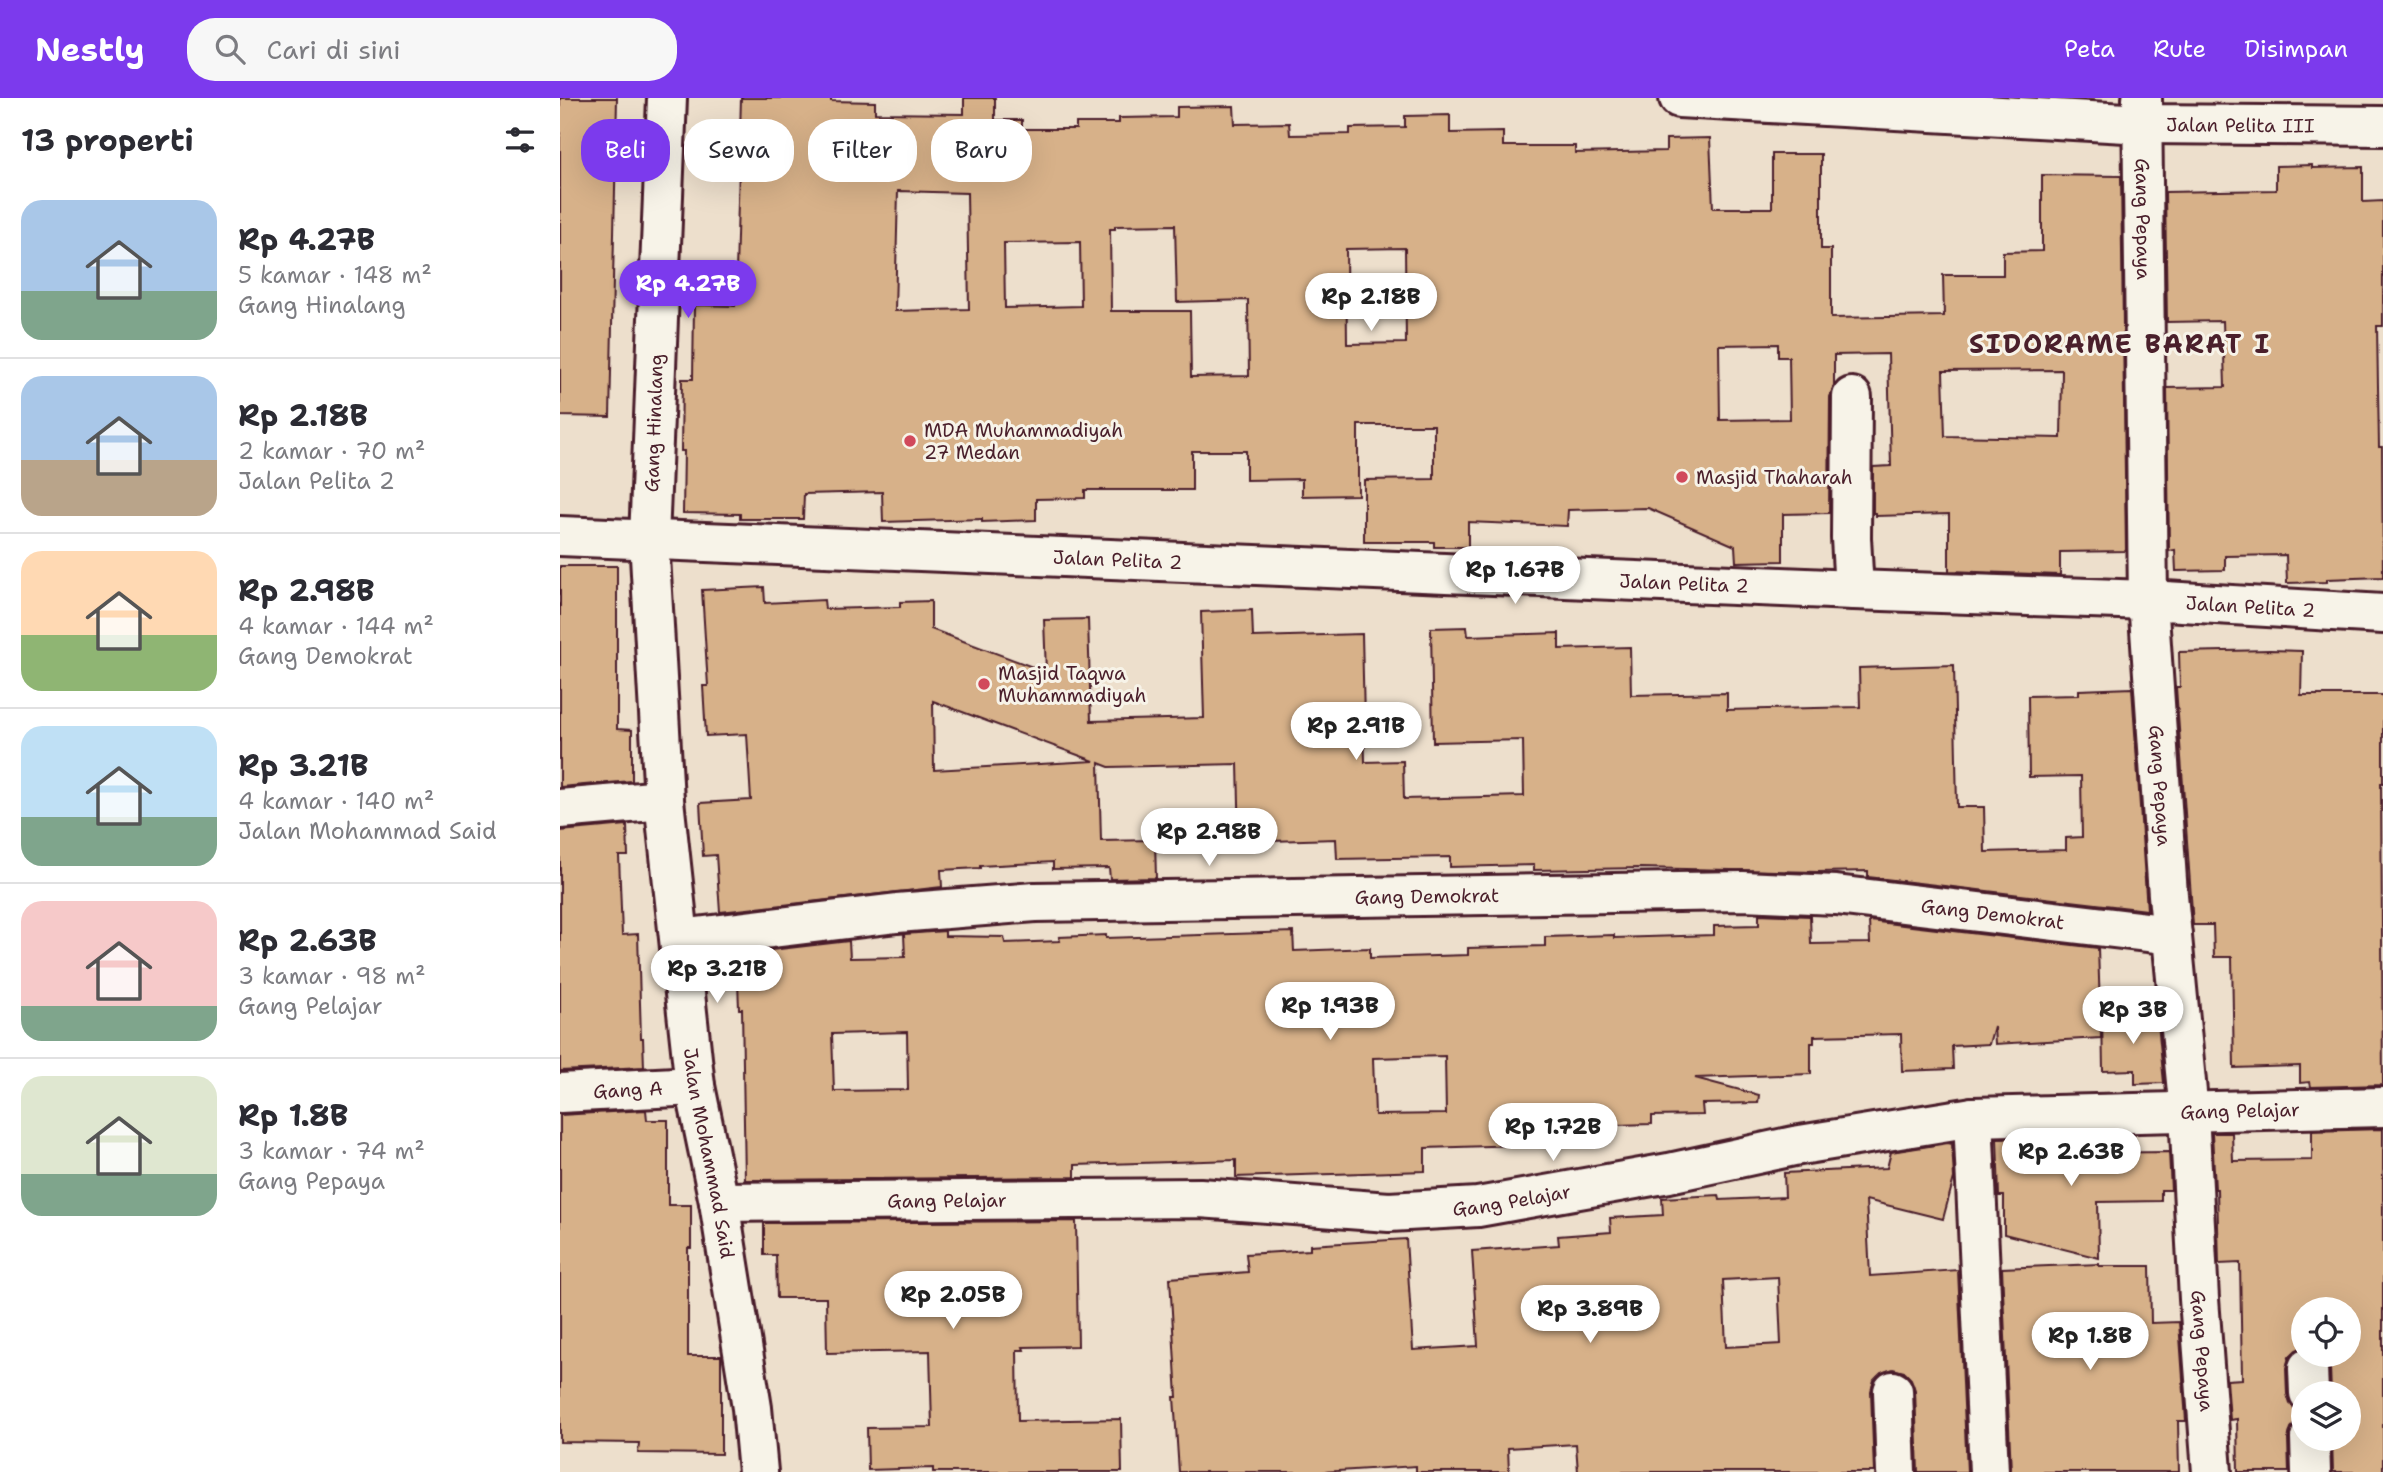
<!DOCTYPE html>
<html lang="id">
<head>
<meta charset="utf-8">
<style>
  :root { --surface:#fff; --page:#f7f7f7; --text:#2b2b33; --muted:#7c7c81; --line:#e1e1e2; --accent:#7c3aed }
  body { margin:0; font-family:"Shantell Sans",sans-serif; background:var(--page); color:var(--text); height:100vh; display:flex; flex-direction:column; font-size:26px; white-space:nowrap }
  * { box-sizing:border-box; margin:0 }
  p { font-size:23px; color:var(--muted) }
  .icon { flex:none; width:38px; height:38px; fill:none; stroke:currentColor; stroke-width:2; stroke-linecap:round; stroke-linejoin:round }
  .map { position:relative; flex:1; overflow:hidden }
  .panel { display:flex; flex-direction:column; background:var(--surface); width:560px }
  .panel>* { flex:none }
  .guide { position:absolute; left:21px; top:21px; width:665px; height:63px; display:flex; gap:14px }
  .buttons { position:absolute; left:1731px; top:1199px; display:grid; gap:14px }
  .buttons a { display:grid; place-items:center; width:70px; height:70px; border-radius:50%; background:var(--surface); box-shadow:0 7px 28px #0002; font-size:35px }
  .price { position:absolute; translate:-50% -60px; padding:0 16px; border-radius:24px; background:#fff; color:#222; font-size:23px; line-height:46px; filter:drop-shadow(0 2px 4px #0008) }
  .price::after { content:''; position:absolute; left:50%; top:42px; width:21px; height:16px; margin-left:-10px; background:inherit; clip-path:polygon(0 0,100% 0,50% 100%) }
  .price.current { background:var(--accent); color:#fff }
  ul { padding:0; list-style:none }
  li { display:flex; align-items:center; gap:21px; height:175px; padding:0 21px }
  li+li { border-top:2px solid var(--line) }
  li span { display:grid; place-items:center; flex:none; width:196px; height:140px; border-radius:21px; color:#555 }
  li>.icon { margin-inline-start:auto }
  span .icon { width:84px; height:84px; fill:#fffc; stroke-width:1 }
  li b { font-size:30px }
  h2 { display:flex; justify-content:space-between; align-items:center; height:84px; padding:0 21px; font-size:30px }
  .tag { padding:0 24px; border-radius:28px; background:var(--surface); box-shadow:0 7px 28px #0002; font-size:24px; line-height:63px }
  .tag.current { background:var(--accent); color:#fff }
  header { display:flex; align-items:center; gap:42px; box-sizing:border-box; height:98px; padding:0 35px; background:var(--accent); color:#fff }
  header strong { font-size:33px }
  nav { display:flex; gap:38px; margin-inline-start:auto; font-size:24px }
  .search { width:490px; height:63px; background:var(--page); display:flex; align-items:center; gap:18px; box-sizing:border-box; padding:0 24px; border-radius:28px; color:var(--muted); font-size:26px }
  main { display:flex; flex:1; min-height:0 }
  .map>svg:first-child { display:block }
  .building { fill:#d7b189; stroke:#4a1f2b; stroke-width:2; fill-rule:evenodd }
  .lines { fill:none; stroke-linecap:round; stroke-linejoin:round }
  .minor-casing { stroke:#4a1f2b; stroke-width:44 }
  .minor { stroke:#f7f3e8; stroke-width:38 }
  .poi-dot { fill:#d1495b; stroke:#f7f3e8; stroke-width:2.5 }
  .labels { text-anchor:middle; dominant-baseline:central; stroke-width:6; stroke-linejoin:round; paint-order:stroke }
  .street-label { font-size:19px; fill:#4a1f2b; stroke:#f7f3e8 }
  .poi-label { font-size:19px; fill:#4a1f2b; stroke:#f7f3e8; text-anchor:start }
  .district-label { font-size:26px; font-weight:bold; letter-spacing:2px; fill:#4a1f2b; stroke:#f7f3e8 }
</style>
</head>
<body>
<header>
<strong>Nestly</strong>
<div class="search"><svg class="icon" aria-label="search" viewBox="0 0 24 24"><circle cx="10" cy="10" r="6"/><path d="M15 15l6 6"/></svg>Cari di sini</div>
<nav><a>Peta</a><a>Rute</a><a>Disimpan</a></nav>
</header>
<main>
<section class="panel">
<h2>13 properti<svg class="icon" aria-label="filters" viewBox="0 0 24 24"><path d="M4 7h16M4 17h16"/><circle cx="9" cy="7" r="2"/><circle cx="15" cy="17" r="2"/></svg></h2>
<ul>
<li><span style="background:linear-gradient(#a9c7e8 65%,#7fa58c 0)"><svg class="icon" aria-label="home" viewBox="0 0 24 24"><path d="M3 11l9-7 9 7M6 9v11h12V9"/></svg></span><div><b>Rp 4.27B</b><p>5 kamar · 148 m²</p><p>Gang Hinalang</p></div></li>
<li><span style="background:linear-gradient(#a9c7e8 60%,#b9a48a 0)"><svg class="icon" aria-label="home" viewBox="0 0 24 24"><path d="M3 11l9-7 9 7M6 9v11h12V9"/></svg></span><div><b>Rp 2.18B</b><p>2 kamar · 70 m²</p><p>Jalan Pelita 2</p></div></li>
<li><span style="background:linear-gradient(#ffd9b3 60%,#8fb573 0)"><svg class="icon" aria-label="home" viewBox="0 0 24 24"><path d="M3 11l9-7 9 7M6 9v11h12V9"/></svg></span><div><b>Rp 2.98B</b><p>4 kamar · 144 m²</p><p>Gang Demokrat</p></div></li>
<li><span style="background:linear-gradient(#bfe0f5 65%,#7fa58c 0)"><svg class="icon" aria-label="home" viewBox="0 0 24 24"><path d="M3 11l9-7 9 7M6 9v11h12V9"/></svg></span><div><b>Rp 3.21B</b><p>4 kamar · 140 m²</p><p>Jalan Mohammad Said</p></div></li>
<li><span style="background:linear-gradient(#f6c9c9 75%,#7fa58c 0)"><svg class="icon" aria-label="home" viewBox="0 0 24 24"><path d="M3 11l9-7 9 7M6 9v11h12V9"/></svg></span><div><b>Rp 2.63B</b><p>3 kamar · 98 m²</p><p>Gang Pelajar</p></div></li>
<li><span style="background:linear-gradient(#dfe7d0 70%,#7fa58c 0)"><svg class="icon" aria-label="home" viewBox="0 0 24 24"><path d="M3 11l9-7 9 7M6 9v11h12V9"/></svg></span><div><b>Rp 1.8B</b><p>3 kamar · 74 m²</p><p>Gang Pepaya</p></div></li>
</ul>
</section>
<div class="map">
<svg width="1823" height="1374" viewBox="0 0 1823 1374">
  <rect width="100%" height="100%" fill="#eddfcc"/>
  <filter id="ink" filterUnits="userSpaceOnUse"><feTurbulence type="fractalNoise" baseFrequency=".0143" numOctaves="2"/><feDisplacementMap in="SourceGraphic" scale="14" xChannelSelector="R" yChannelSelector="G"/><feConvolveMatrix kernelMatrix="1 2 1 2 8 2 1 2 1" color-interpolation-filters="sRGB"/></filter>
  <g filter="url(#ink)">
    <!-- building -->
    <g class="building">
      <polygon points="0,0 57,0 50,319 0,318"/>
      <path d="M181,0H271V3L315,4V15L404,16V0H435V22H462V31H516V25H559V20L617,19V9L674,8L675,26L729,25L730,37L790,36V30L845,29V18L890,17V35L943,34V48H1015V55L1106,53V41L1150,40L1153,110H1212V56H1261V151H1271V220L1384,218L1383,177H1443V154L1482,153V77L1561,78L1566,453L1500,454V477L1389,473V416L1316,418V415H1313V369L1331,368L1328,256L1274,257V287L1270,299L1269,415L1223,416V463L1176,464L1175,448L1088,410L1008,412L1007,428L908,424V449H874V444H804V382L874,381V327H798V397L742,398V381L686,382V353H632V392H525V400L476,401V422L422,424V421L323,424L322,394L244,396L243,421H180V416L123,415L124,353H121L122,281H133L134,207L175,208ZM338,93L407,95L409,211L335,213ZM615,127L617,204L688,202L689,278L631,279L630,213H551L550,131H555V128ZM520,144L521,208L445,210L444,145ZM845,150L846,245L787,246L786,151ZM1218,246V259H1229L1230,321L1160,322L1159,247ZM1502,272L1501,340L1385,338L1383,273Z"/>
      <polygon points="1752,67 1752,70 1803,69 1803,104 1823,103 1823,228 1817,228 1819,349 1822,349 1823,479 1767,481 1767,484 1727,485 1726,457 1665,458 1665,472 1616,473 1615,452 1609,453 1607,290 1665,289 1663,223 1607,224 1605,94 1716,92 1716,68"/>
      <polygon points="0,468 57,468 57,631 72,632 72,683 0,689"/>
      <path d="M204,489L205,505L264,502L265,511L340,509V504L371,503V531L486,574L484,522L528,521L531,623L644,620L641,514L692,512L693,539L802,536L805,664L843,663L844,701L964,698L963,642L873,644L871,530L907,529L908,538L999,535V551L1070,549L1071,597L1167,595V612L1300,609L1299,570L1394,567L1397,709H1424L1425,754L1506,752V740L1522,739L1521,678L1469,679L1468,598L1519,597V592L1572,590L1587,812L1308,779V773L1258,774L1080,770L974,772V767L890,769V759L777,761L776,741L680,744L678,666L549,669L539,665L541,743L595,742L596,780L550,781L549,770L493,771V764L420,768V770L381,772L382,789L160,814L156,757L143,758L140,705L191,702L187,636L146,638L143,588H148L142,492ZM373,603L534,663L374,672Z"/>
      <polygon points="1710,552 1742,553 1741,597 1823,597 1823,685 1821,685 1823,987 1751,989 1750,984 1740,985 1740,968 1674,970 1672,859 1654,859 1653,827 1633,827 1616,589 1620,589 1619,554"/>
      <polygon points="67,727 68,758 59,758 62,837 78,836 81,940 83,940 84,969 0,973 0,733"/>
      <path d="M1199,816L1250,818L1251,846L1310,845L1309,823L1538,850L1541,940L1435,946L1434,928L1429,946L1392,948L1393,971L1342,973L1341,936L1254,938V945H1251V976L1135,980L1199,997L1198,1005L1142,1006L1143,1017L1092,1018V1026L1021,1028L1022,1041L960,1043L961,1047L865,1050V1073L676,1079V1062L515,1067V1079L185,1082L182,911H179L177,856L289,843L290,860L345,859L344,836L385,833V838L444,839L445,845L500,843L499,839L546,837V840L733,834L734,853L810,850V860L908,857V850L985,848V839L1054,837V840L1154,837V828L1199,827ZM347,934L348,992L274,993L272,936ZM885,958L886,1016L815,1017L813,960Z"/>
      <polygon points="1542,915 1597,916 1604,985 1575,986 1575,972 1543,973"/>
      <polygon points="86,1012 87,1022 108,1022 108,1107 131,1107 131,1150 128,1150 128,1258 161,1258 161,1356 78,1355 79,1345 0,1344 0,1017"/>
      <polygon points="1823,1031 1823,1374 1773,1374 1772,1340 1788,1340 1788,1295 1771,1295 1770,1269 1765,1256 1788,1256 1788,1211 1743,1211 1743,1249 1736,1252 1729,1259 1726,1270 1727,1296 1730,1306 1743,1315 1743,1320 1738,1322 1731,1330 1728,1341 1729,1374 1678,1374 1677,1321 1670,1322 1667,1282 1682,1281 1680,1165 1659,1166 1657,1091 1655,1091 1652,1035 1672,1035 1673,1063 1752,1062 1752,1033"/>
      <polygon points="1520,1038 1520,1055 1609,1054 1611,1092 1601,1092 1601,1103 1538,1104 1539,1160 1444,1136 1444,1098 1439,1098 1437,1040"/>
      <path d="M1388,1045L1392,1046L1394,1080L1383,1121L1306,1102L1310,1178L1398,1172L1407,1374H1358L1355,1292L1351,1281L1344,1274L1333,1271L1321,1275L1314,1282L1311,1293L1314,1374H1018L1016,1346L948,1350L949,1374H856V1368L762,1374H619L614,1299H617L610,1180L688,1174L686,1156L750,1152V1147L846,1141L853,1252L918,1248L912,1153L999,1147L998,1138L1051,1134L1050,1120L1103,1117L1102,1100L1159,1097L1160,1102L1225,1099L1224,1075L1327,1070L1331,1054ZM1218,1179L1221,1246L1166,1249L1163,1182Z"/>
      <polygon points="516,1123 518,1248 463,1249 464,1252 457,1252 458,1323 561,1321 562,1374 373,1374 373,1370 308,1372 307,1330 372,1329 370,1253 267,1255 266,1200 217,1200 216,1157 204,1157 204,1125"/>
      <polygon points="1539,1166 1539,1168 1590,1168 1591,1225 1619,1224 1626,1323 1618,1323 1619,1374 1451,1374 1442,1170"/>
    </g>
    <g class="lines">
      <!-- minor casing -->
      <g class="minor-casing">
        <g id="minor">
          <path id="s1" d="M107,0L89,441L104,702L135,988L159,1104L192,1310L198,1374"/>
          <path id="s2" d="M1119,0L1584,26L1823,28"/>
          <path id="s3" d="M1582,0L1588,502L1608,797L1629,1015L1639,1201L1652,1374"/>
          <polyline points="1292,299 1291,440 1294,492"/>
          <path id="s4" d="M0,438L1294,492L1588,502L1823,516"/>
          <polyline points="0,711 104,702"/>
          <path id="s5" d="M120,841L337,815L475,804L1183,793L1276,797L1612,837"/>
          <path id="s6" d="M0,995L135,988"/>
          <polyline points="1413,1019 1429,1374"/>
          <path id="s7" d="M159,1104L640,1100L829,1114L918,1109L1109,1075L1234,1048L1413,1019L1823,1009"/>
          <polyline points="1748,1270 1749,1295"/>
          <polyline points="1333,1293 1336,1374"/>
          <polyline points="1750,1340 1751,1374"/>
        </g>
      </g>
      <!-- minor -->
      <use href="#minor" class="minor"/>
    </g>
  </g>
  <!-- markers -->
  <g class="poi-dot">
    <circle cx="350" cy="343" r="7"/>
    <circle cx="1122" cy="379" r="7"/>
    <circle cx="424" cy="586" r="7"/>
  </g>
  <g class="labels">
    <!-- street labels -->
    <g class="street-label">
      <text stroke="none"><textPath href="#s2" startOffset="562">Jalan Pelita III</textPath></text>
      <text stroke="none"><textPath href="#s3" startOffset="121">Gang Pepaya</textPath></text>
      <text transform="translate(94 325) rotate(-88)">Gang Hinalang</text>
      <text stroke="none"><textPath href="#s4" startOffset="558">Jalan Pelita 2</textPath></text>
      <text stroke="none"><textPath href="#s4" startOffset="1125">Jalan Pelita 2</textPath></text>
      <text stroke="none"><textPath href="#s4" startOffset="1692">Jalan Pelita 2</textPath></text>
      <text stroke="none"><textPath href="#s3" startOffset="688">Gang Pepaya</textPath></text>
      <text stroke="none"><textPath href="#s5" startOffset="749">Gang Demokrat</textPath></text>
      <text stroke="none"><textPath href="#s5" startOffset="1316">Gang Demokrat</textPath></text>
      <text stroke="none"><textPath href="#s6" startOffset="68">Gang A</textPath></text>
      <text stroke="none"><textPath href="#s7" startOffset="1530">Gang Pelajar</textPath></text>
      <text stroke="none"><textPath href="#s1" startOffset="1059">Jalan Mohammad Said</textPath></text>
      <text stroke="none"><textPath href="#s7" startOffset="228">Gang Pelajar</textPath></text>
      <text stroke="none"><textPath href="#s7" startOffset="794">Gang Pelajar</textPath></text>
      <text stroke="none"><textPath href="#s3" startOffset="1255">Gang Pepaya</textPath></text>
    </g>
    <!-- poi labels -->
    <g class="poi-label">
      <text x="364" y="332">MDA Muhammadiyah<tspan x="364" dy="22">27 Medan</tspan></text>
      <text x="1136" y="379">Masjid Thaharah</text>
      <text x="438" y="575">Masjid Taqwa<tspan x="438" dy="22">Muhammadiyah</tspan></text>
    </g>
    <!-- district labels -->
    <g class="district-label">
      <text x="1560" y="245">SIDORAME BARAT I</text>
    </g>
  </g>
</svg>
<div class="buttons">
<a><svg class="icon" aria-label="locate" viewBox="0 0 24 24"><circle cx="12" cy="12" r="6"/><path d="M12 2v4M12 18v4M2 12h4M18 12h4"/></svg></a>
<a><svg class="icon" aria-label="layers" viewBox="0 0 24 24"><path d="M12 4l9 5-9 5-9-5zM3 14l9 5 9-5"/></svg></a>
</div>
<b class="price current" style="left:128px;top:222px">Rp 4.27B</b>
<b class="price" style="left:811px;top:235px">Rp 2.18B</b>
<b class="price" style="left:955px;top:508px">Rp 1.67B</b>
<b class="price" style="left:796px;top:664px">Rp 2.91B</b>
<b class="price" style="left:649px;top:770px">Rp 2.98B</b>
<b class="price" style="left:157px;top:907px">Rp 3.21B</b>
<b class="price" style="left:770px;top:944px">Rp 1.93B</b>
<b class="price" style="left:1573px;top:948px">Rp 3B</b>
<b class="price" style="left:993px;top:1065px">Rp 1.72B</b>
<b class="price" style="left:1511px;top:1090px">Rp 2.63B</b>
<b class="price" style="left:393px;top:1233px">Rp 2.05B</b>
<b class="price" style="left:1030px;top:1247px">Rp 3.89B</b>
<b class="price" style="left:1530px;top:1274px">Rp 1.8B</b>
<div class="guide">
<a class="tag current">Beli</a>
<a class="tag">Sewa</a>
<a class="tag">Filter</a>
<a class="tag">Baru</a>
</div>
</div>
</main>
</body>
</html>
